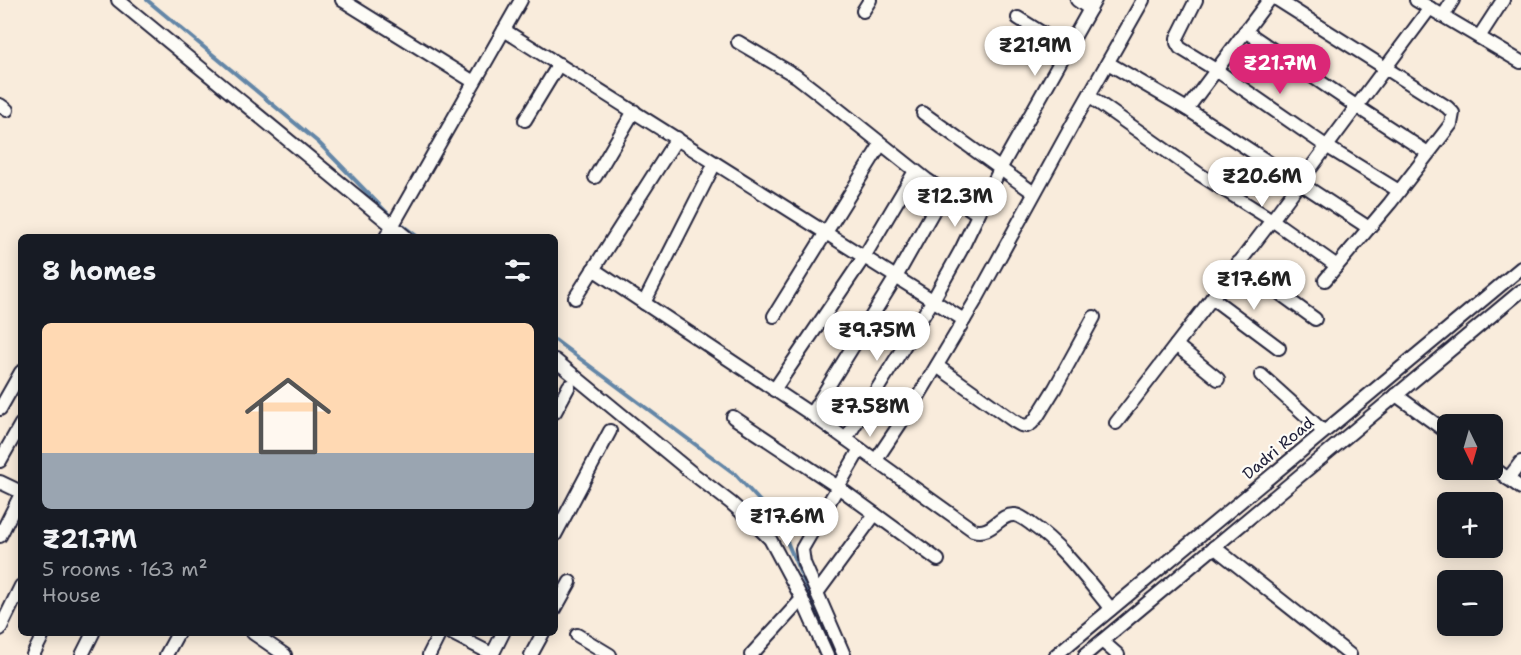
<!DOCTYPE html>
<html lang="en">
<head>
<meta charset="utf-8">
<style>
  :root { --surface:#171b24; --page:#242831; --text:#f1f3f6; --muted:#9ea1a6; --line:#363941; --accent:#db2777 }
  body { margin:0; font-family:"Shantell Sans",sans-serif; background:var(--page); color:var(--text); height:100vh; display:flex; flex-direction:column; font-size:22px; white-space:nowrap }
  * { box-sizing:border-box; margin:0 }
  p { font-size:20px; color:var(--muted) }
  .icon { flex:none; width:33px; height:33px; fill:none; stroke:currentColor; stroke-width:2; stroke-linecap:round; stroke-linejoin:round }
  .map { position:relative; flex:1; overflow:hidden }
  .drawer { position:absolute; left:18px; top:234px; width:540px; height:402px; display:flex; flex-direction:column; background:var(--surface); border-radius:9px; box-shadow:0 3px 15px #0003 }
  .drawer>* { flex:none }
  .needle { width:39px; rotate:175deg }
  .fabs { position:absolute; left:1437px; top:414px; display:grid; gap:12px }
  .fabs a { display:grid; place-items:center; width:66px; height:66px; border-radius:9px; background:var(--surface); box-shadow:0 3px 15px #0003; font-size:30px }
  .price { position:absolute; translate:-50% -51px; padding:0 14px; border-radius:21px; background:#fff; color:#222; font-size:20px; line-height:39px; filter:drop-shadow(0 2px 3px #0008) }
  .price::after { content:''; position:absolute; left:50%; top:36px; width:18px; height:14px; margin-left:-9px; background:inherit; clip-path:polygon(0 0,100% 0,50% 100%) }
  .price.selected { background:var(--accent); color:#fff }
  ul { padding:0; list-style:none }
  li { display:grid; align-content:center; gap:12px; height:318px; padding:0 24px }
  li+li { border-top:2px solid var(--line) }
  li span { display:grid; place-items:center; height:186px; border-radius:9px; color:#555 }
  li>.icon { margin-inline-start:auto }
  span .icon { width:108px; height:108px; fill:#fffc; stroke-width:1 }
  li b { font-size:26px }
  h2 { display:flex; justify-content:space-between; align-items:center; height:72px; padding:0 24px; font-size:26px }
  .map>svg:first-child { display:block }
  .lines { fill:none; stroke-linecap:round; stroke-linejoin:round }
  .stream { stroke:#6486a7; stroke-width:4 }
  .minor-casing { stroke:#22223b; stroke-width:16 }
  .minor { stroke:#fdfcf7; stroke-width:12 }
  .labels { text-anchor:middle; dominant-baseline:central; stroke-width:4.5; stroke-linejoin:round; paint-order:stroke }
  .street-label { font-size:16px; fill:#22223b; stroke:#fdfcf7 }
</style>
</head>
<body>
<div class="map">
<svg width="1521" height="655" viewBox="0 0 1521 655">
  <rect width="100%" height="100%" fill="#f9ecdc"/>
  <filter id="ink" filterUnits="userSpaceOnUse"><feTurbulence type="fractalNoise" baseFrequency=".0167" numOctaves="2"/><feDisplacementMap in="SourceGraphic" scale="12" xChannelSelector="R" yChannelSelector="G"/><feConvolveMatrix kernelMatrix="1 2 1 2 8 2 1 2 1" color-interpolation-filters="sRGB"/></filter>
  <g filter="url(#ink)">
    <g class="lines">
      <!-- stream -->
      <g class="stream">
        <polyline points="147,0 319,143 391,217 418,237"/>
        <polyline points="555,340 735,474 778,521 836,655"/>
      </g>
      <!-- minor casing -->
      <g class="minor-casing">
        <g id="minor">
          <polyline points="118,0 406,237"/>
          <polyline points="342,0 474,82"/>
          <polyline points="1077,0 1090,9"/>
          <polyline points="1196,0 1177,38 1177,43 1180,48 1216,70 1326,146 1399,191"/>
          <polyline points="1278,0 1447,107 1453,113 1451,124 1390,203 1325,280"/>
          <polyline points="1416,0 1521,62"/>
          <polyline points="863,11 870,0"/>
          <polyline points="1443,16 1453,0"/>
          <polyline points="1018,18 1068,49"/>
          <polyline points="504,30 964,320"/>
          <polyline points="1245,31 1356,106 1428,153"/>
          <polyline points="1479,37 1503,0"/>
          <polyline points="738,42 796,76 818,93 927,180 978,214"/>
          <polyline points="1108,63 1187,109 1369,228"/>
          <polyline points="1089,96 1199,174 1272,220 1337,266"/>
          <polyline points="0,105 7,110"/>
          <polyline points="1187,109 1269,0"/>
          <polyline points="923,113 1034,193"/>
          <polyline points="525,120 559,64"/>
          <polyline points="595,177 634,111"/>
          <polyline points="386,237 521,0"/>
          <polyline points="1238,263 1315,319"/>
          <path d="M593,269L811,414L973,530C993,536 999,513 1015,515C1021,516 1027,521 1031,524C1063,546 1087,580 1111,609"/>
          <polyline points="575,298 677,138"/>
          <polyline points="1212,298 1279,348"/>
          <polyline points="644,303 715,163"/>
          <polyline points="774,316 881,144"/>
          <polyline points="1176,345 1218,379"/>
          <polyline points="555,360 692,473 731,503 757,526 770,539 802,599 827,655"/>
          <polyline points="937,366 1014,421 1021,425 1027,426 1032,423 1037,417 1055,388 1094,317"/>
          <polyline points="1261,375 1323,431"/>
          <polyline points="774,390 864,257 915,171"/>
          <polyline points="1396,395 1448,433"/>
          <polyline points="0,409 21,372"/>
          <polyline points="555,412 569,386"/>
          <polyline points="811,414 896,277 944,192"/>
          <polyline points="733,417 838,487 938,560"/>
          <polyline points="1116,423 1272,220 1430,8"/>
          <polyline points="846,439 933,300 961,250 1000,169 1095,0"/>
          <polyline points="876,460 918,397 976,300 1076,118 1143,0"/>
          <polyline points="0,461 21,424"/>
          <polyline points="1492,467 1521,488"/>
          <polyline points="1508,479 1521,462"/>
          <polyline points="0,482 21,492"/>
          <polyline points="555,535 610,431"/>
          <polyline points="0,536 21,494"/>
          <polyline points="1214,547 1350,655"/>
          <polyline points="817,593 875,514"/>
          <polyline points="555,609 570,582"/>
          <polyline points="0,629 21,586"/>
          <polyline points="253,633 285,655"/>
          <polyline points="451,633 492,654"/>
          <polyline points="577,635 610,655"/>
          <polyline points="1102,641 1118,655"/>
          <polyline points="33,655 44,633"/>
          <polyline points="82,655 93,633"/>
          <polyline points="166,655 178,633"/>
          <polyline points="429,655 440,633"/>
          <polyline points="492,655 503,633"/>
          <polyline points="531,655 543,633"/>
          <polyline points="751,655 802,599"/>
          <polyline points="844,655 804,563 802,549 860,449"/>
          <polyline points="1056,655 1521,268"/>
          <polyline points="1085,655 1521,291"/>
        </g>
      </g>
      <!-- minor -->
      <use href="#minor" class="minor"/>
    </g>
  </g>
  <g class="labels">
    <!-- street labels -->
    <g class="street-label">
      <text transform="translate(1278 448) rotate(-40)">Dadri Road</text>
    </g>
  </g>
</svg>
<div class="fabs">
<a><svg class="needle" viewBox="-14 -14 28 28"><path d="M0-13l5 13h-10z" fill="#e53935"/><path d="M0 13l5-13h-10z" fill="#9ea1a6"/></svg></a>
<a>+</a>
<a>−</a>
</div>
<b class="price" style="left:1035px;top:77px">₹21.9M</b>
<b class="price selected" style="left:1280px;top:95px">₹21.7M</b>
<b class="price" style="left:1262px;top:208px">₹20.6M</b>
<b class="price" style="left:955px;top:228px">₹12.3M</b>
<b class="price" style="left:1254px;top:311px">₹17.6M</b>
<b class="price" style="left:877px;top:362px">₹9.75M</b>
<b class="price" style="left:870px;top:438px">₹7.58M</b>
<b class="price" style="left:787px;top:548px">₹17.6M</b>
<section class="drawer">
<h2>8 homes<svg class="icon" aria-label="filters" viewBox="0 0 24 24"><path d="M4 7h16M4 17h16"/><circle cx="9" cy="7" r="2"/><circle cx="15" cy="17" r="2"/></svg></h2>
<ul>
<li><span style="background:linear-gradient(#ffd9b3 70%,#9aa5b1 0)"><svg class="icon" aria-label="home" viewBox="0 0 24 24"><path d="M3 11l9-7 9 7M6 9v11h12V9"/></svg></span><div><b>₹21.7M</b><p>5 rooms · 163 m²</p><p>House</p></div></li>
</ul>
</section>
</div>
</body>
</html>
